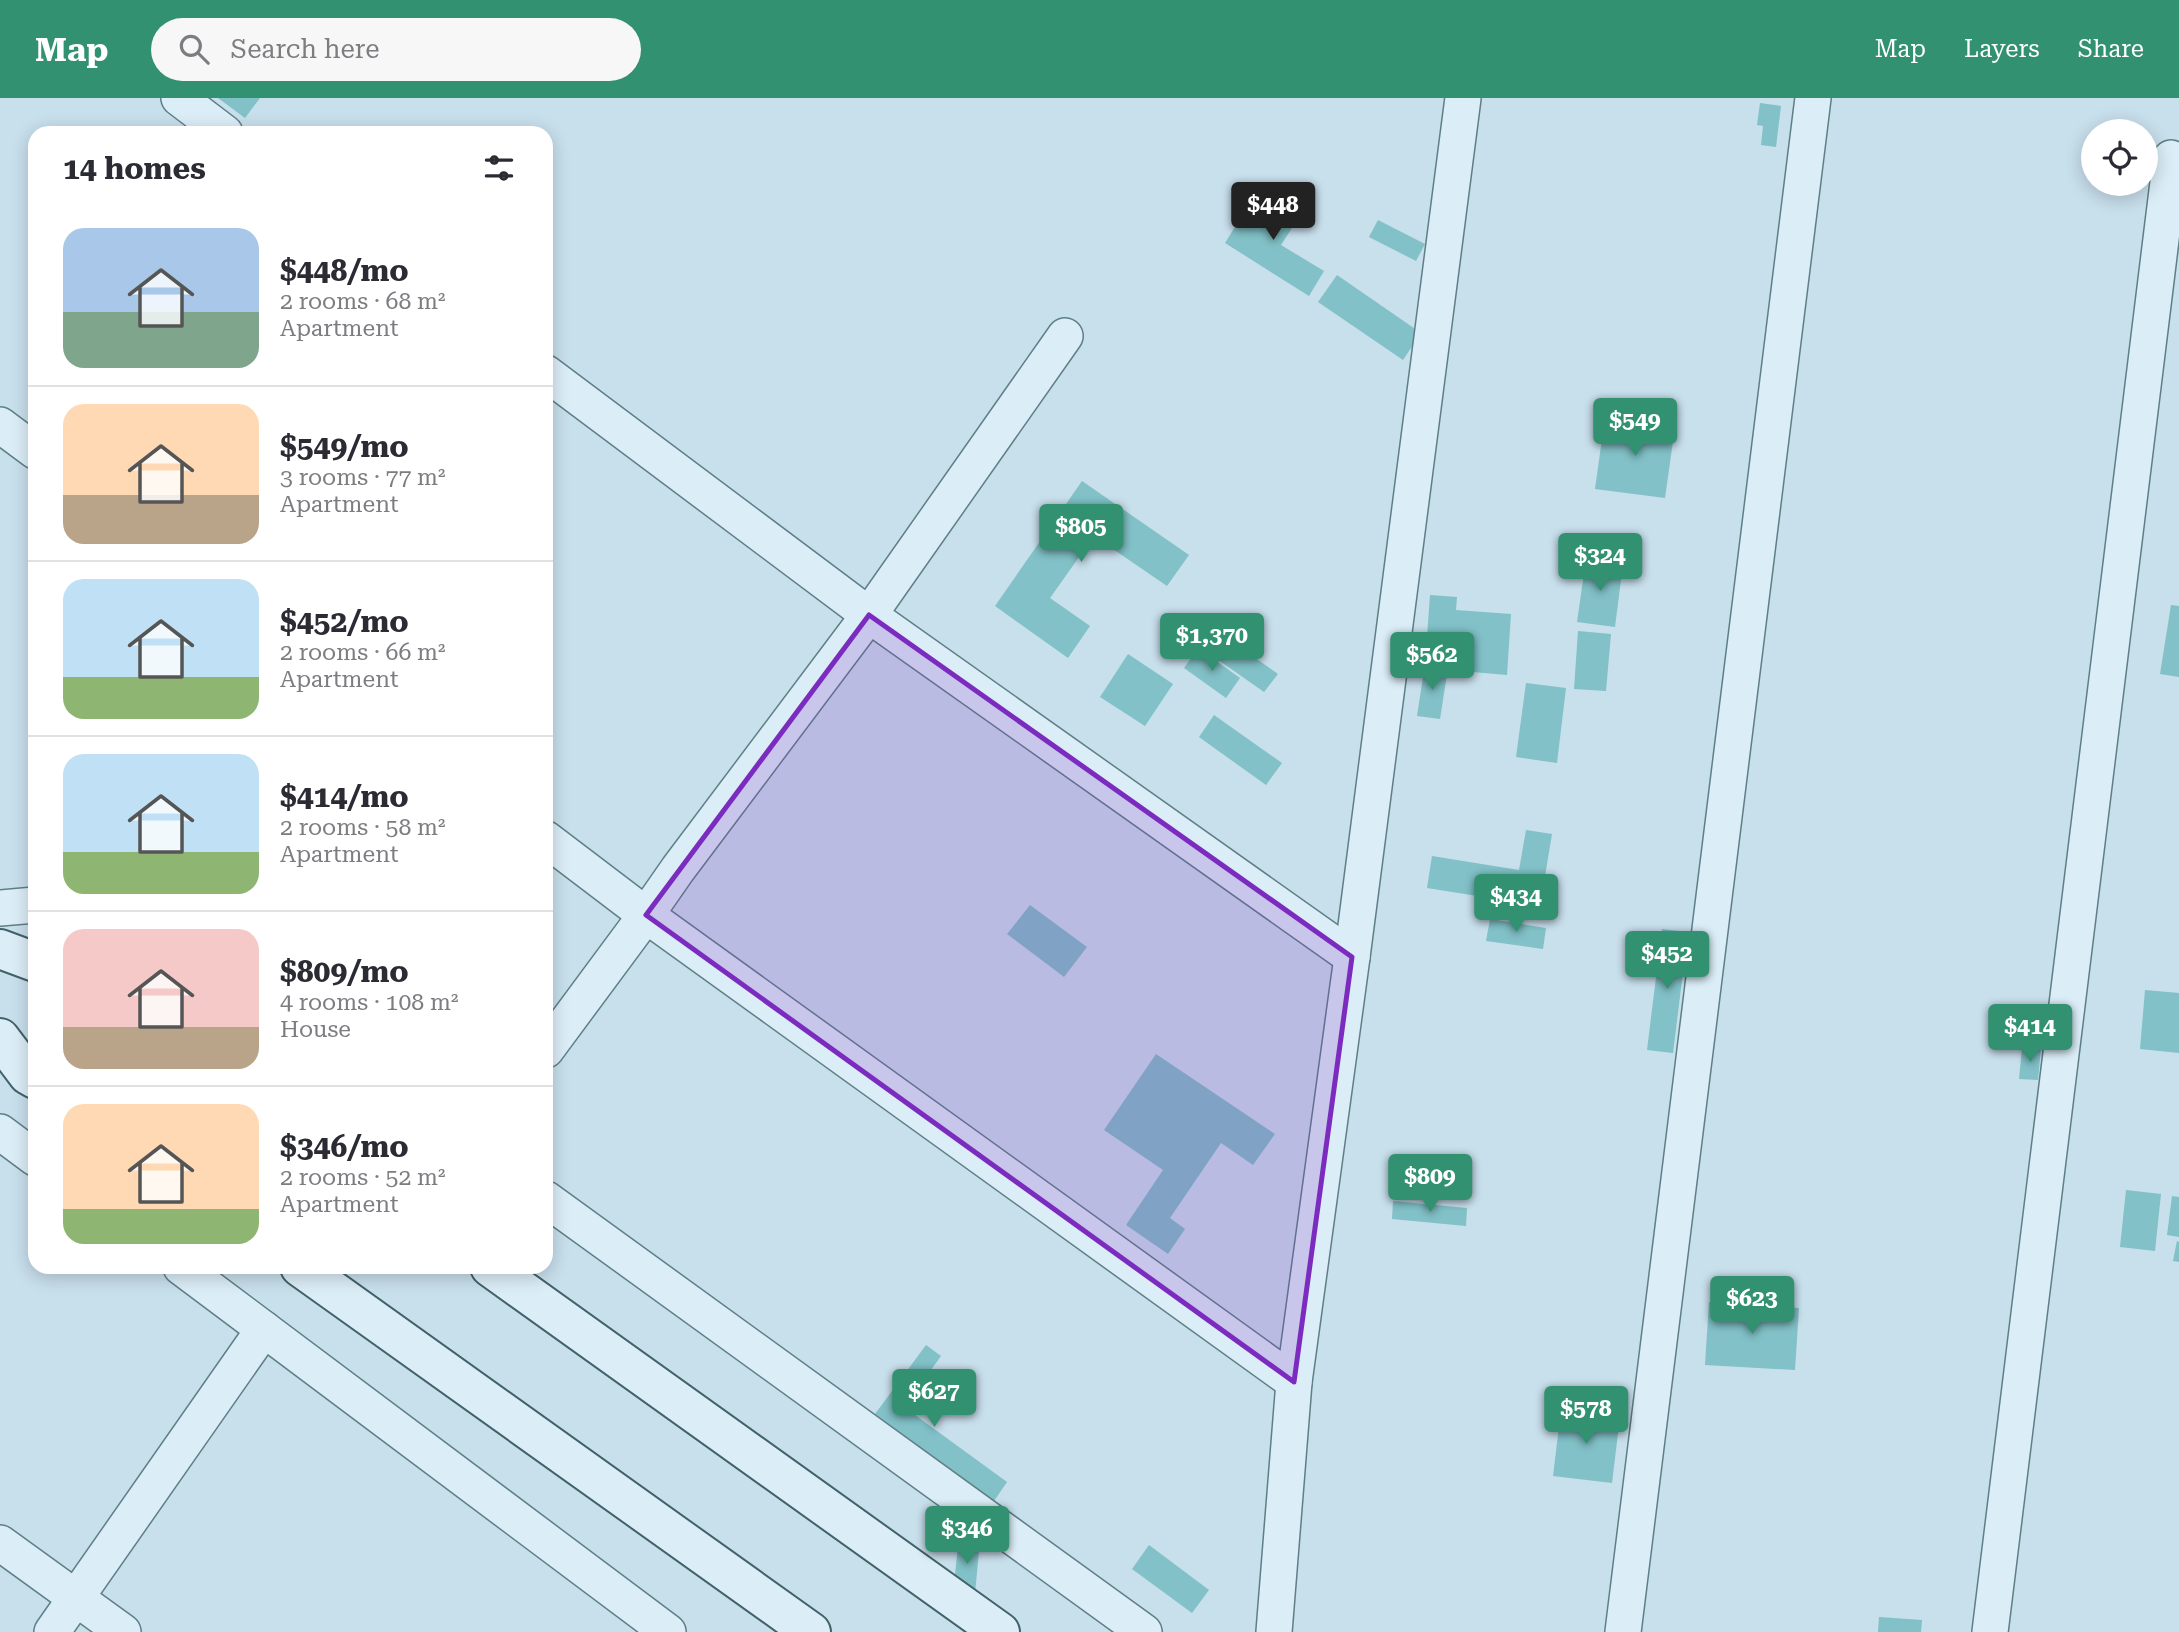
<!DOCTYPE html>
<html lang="en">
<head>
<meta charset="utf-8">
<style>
  :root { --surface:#fff; --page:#f7f7f7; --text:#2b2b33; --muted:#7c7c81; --line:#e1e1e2; --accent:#329171 }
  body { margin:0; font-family:"Roboto Serif",serif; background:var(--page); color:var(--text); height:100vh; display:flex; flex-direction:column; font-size:26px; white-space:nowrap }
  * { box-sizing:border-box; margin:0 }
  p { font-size:23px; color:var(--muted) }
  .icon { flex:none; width:38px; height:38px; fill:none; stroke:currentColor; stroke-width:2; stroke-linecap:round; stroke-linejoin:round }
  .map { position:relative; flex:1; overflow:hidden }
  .drawer { position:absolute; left:28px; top:28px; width:525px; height:1148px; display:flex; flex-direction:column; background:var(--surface); border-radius:21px; box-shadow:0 4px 18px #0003 }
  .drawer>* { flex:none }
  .buttons { position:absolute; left:2081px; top:21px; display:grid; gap:14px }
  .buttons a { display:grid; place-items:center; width:77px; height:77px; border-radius:50%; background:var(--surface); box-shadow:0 4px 18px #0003; font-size:35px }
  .price { position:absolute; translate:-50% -60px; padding:0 16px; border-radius:7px; background:var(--accent); color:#fff; font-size:23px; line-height:46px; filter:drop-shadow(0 2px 4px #0008) }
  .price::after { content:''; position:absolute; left:50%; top:42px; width:21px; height:16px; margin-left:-10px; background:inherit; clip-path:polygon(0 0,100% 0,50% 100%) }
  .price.on { background:#222; color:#fff }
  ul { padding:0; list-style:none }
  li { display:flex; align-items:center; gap:21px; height:175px; padding:0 35px }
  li+li { border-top:2px solid var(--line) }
  li span { display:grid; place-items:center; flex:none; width:196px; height:140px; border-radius:21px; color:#555 }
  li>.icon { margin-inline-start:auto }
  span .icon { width:84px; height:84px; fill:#fffc; stroke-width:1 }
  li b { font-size:30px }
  h2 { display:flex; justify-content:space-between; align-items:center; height:84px; padding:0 35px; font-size:30px }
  header { display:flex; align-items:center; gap:42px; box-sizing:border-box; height:98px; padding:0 35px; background:var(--accent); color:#fff }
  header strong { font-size:33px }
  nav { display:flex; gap:38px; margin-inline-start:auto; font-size:24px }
  .search { width:490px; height:63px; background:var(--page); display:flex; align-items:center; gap:18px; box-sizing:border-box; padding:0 24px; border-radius:38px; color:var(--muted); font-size:26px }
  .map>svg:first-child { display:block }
  .building { fill:#81c1c7 }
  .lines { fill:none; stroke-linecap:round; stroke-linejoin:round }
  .street-casing { stroke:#5e7f86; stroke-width:38 }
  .secondary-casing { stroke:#416268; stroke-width:42 }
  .street { stroke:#dbedf7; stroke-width:35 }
  .secondary { stroke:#dbedf7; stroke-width:38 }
  .marked { fill:#7b2cbf; fill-opacity:0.2; stroke:#7b2cbf; stroke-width:5; stroke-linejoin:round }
</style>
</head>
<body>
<header>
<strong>Map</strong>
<div class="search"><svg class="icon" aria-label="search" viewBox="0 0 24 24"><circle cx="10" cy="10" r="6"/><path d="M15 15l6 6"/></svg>Search here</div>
<nav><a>Map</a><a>Layers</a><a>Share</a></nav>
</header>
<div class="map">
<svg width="2179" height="1534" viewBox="0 0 2179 1534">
  <rect width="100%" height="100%" fill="#c8dfec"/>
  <!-- building -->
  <g class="building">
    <polygon points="218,0 260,0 245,20"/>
    <polygon points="1760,5 1781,8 1776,49 1761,47 1763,28 1757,27"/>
    <polygon points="1259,90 1301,116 1281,147 1324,173 1309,198 1225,145"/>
    <polygon points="1378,122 1425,146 1416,163 1369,139"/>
    <polygon points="1337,177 1421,235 1403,262 1318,204"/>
    <polygon points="1605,319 1675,329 1665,400 1595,391"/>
    <polygon points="1082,383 1189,457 1167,488 1094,438 1050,500 1090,528 1068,560 995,508"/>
    <polygon points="1586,461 1623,466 1615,529 1577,524"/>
    <polygon points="1430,497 1457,499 1456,512 1511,516 1507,577 1461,573 1462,556 1426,553"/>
    <polygon points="2171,507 2179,508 2179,579 2160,576"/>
    <polygon points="1227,526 1243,538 1237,547 1278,576 1264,594 1207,554"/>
    <polygon points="1578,533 1611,536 1606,593 1574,591"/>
    <polygon points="1198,550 1240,580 1226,600 1184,570"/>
    <polygon points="1128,556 1173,586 1145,628 1100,599"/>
    <polygon points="1425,566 1448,570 1440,621 1417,618"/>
    <polygon points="1526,585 1566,590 1557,665 1516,659"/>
    <polygon points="1214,617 1282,665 1266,687 1199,639"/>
    <polygon points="1526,732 1552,736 1540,808 1427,790 1432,758 1519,772"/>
    <polygon points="1030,807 1087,849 1064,879 1007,836"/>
    <polygon points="1490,821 1546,830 1543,851 1486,843"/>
    <polygon points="1662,831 1688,834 1673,955 1647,952"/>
    <polygon points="2145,892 2179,895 2179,955 2140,951"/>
    <polygon points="2022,950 2041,951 2038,982 2019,981"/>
    <polygon points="1156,956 1275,1036 1253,1067 1221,1045 1170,1120 1185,1131 1168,1156 1126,1127 1163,1072 1104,1032"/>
    <polygon points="2126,1092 2161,1096 2155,1153 2120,1149"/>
    <polygon points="2172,1098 2179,1099 2179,1139 2167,1137"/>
    <polygon points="1393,1103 1467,1110 1466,1128 1392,1121"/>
    <polygon points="2177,1143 2179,1144 2179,1164 2173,1163"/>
    <polygon points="1709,1204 1799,1210 1795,1272 1705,1267"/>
    <polygon points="926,1247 941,1258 904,1309 1007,1384 994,1403 875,1316"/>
    <polygon points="1561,1312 1620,1319 1612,1385 1553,1378"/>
    <polygon points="959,1440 980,1442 975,1496 953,1494"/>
    <polygon points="1149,1447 1209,1492 1192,1515 1132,1471"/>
    <polygon points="1879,1519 1922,1522 1921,1534 1878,1534"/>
  </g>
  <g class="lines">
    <!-- street casing -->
    <g class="street-casing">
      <g id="street">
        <polyline points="179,0 225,35"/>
        <polyline points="546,275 869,517 1352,859"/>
        <polyline points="0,327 35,353"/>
        <polyline points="546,741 646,817 1294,1284"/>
        <polyline points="0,810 35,807"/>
        <polyline points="546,952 646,817 678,771 869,517 1065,238"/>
        <polyline points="0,1034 35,1060"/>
        <polyline points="546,1101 1144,1534"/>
        <polyline points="181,1169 668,1534"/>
        <polyline points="0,1445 123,1534"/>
        <polyline points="52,1534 264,1231"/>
        <polyline points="1274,1534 1294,1284 1352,859 1463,0"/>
        <polyline points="1623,1534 1813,0"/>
        <polyline points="1990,1534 2171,60"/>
      </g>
    </g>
    <!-- secondary casing -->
    <g class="secondary-casing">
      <g id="secondary">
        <polyline points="0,851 35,864"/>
        <polyline points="0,940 28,977 35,981"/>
        <polyline points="300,1169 811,1534"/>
        <polyline points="490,1169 1000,1534"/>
      </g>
    </g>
    <!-- street -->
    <use href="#street" class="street"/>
    <!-- secondary -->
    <use href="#secondary" class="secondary"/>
  </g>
  <!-- marked area -->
  <path class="marked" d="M869,517L1352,859L1294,1284L646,817Z"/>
</svg>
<div class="buttons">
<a><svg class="icon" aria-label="locate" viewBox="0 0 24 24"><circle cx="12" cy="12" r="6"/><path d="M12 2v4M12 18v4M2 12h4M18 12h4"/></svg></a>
</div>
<b class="price on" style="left:1273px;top:144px">$448</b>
<b class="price" style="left:1635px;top:360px">$549</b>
<b class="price" style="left:1081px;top:466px">$805</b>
<b class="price" style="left:1600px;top:495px">$324</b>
<b class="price" style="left:1212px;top:575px">$1,370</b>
<b class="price" style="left:1432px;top:594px">$562</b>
<b class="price" style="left:1516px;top:836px">$434</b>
<b class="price" style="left:1667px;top:893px">$452</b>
<b class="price" style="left:2030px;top:966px">$414</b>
<b class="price" style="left:1430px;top:1116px">$809</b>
<b class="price" style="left:1752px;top:1238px">$623</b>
<b class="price" style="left:934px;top:1331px">$627</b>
<b class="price" style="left:1586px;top:1348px">$578</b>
<b class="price" style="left:967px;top:1468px">$346</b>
<section class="drawer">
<h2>14 homes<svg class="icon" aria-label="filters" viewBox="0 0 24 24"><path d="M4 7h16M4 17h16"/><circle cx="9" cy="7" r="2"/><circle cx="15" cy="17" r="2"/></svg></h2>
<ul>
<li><span style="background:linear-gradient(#a9c7e8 60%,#7fa58c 0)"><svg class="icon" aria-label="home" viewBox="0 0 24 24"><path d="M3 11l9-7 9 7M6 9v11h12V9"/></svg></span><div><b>$448/mo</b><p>2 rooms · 68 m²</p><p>Apartment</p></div></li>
<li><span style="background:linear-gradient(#ffd9b3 65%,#b9a48a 0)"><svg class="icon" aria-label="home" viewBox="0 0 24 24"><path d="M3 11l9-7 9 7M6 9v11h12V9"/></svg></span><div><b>$549/mo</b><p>3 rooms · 77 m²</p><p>Apartment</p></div></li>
<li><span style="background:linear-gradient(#bfe0f5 70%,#8fb573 0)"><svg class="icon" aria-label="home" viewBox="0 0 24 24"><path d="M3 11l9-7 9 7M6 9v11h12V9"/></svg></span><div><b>$452/mo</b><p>2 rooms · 66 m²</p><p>Apartment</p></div></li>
<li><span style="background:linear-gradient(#bfe0f5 70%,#8fb573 0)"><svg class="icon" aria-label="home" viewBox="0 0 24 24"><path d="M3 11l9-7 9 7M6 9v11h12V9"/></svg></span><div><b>$414/mo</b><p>2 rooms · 58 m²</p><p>Apartment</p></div></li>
<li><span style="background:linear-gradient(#f6c9c9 70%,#b9a48a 0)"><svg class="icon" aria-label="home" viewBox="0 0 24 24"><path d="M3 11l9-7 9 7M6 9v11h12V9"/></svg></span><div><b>$809/mo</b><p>4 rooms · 108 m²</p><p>House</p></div></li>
<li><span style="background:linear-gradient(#ffd9b3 75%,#8fb573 0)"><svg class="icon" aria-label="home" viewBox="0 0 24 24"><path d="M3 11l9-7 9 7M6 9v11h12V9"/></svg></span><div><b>$346/mo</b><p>2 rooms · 52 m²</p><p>Apartment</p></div></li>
</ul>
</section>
</div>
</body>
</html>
